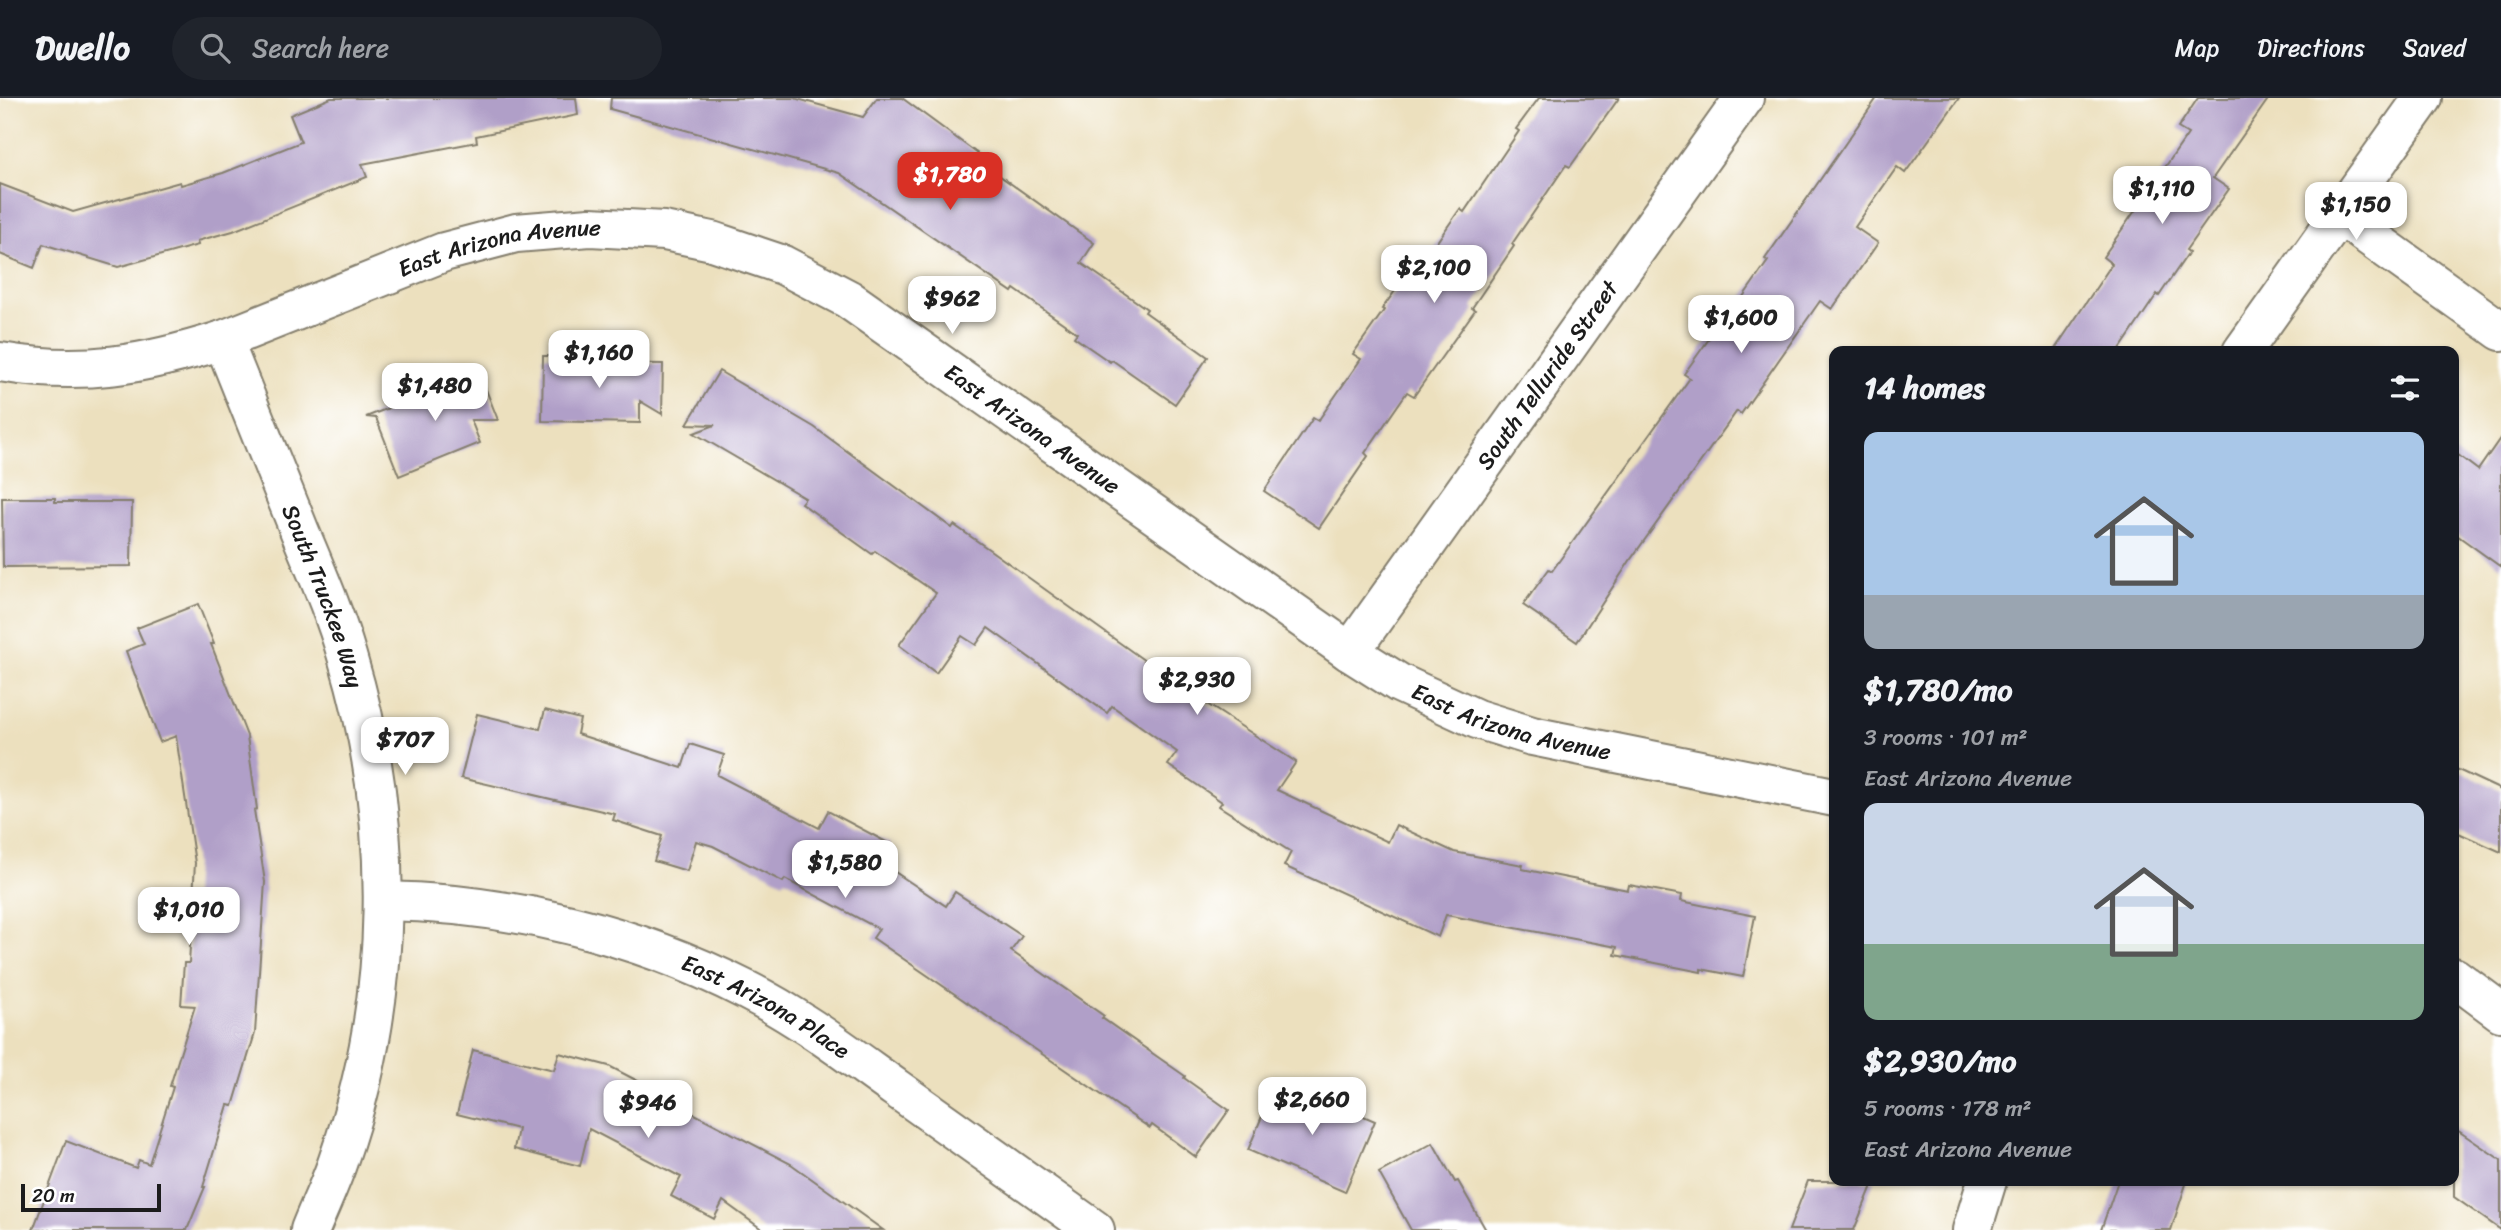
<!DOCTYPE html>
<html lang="en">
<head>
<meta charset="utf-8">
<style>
  :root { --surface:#171b24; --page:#20242c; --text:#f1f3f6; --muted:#9ea1a6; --line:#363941; --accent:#d93025 }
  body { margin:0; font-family:Sriracha,sans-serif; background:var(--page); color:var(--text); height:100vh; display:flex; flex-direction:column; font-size:26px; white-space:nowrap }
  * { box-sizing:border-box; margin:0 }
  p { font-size:23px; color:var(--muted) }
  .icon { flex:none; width:38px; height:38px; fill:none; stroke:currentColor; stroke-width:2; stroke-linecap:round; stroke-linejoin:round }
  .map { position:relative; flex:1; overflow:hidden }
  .side { position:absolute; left:1829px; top:248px; width:630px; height:840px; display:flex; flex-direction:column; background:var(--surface); border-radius:14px; box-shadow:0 2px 5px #0004 }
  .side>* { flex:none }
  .scale { position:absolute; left:21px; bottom:18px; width:140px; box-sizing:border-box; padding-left:7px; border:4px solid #1c1c1c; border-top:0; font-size:19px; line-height:24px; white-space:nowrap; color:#1c1c1c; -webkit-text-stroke:5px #fff; paint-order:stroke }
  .price { position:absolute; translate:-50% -60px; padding:0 16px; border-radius:14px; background:#fff; color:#222; font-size:23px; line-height:46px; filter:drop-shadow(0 2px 4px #0008) }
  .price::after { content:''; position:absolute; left:50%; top:42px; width:21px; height:16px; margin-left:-10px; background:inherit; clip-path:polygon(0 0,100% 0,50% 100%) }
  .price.current { background:var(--accent); color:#fff }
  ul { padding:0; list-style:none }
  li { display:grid; align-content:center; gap:14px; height:371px; padding:0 35px }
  li span { display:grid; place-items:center; height:217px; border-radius:14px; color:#555 }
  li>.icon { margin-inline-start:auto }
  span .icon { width:126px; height:126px; fill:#fffc; stroke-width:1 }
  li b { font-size:30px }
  h2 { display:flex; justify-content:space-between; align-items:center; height:84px; padding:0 35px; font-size:30px }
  header { display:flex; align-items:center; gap:42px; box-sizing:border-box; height:98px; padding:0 35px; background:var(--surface); border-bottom:2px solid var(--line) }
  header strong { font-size:33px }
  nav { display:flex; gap:38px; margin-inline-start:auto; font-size:24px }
  .search { width:490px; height:63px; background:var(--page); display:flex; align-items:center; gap:18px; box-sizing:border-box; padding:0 24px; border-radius:38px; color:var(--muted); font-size:26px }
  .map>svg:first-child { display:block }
  .building { fill:#b09fc8 }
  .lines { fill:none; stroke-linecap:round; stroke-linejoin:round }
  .minor-casing { stroke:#847e6d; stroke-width:42 }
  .minor { stroke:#fff; stroke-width:38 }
  .labels { text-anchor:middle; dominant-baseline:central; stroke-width:5; stroke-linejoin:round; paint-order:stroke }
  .street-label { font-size:23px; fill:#1c1c1c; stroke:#fff }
</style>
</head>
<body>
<header>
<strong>Dwello</strong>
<div class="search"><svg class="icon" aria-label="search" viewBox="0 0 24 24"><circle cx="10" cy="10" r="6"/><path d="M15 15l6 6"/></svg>Search here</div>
<nav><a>Map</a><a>Directions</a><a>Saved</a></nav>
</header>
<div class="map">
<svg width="2501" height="1132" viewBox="0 0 2501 1132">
  <rect width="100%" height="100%" fill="#fff"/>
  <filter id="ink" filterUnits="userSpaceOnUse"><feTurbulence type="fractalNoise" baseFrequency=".0143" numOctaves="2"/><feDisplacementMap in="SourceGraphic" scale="14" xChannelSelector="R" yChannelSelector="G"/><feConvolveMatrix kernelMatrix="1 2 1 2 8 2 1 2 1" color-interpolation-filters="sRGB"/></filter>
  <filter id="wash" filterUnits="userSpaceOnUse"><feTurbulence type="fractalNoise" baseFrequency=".00686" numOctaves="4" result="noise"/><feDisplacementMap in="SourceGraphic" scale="28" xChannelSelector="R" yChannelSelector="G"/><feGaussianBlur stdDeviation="1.57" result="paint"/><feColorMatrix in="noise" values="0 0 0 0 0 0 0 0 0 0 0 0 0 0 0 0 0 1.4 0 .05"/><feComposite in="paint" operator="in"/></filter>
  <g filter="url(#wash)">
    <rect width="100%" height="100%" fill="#ece0be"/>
    <g id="blocks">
      <!-- building -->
      <g class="building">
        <polygon points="331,0 576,0 578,17 476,38 477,44 362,66 367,79 233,133 197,143 198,147 118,169 43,146 34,170 0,156 0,86 73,114 180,84 181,87 223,75 301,44 290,17"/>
        <polygon points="611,0 794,0 863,19 877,0 902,0 978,56 975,60 1094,145 1081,165 1147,211 1145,214 1208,259 1175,306 1112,262 1110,264 1074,239 1077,235 1014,191 1012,194 839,75 610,11"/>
        <polygon points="1539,0 1619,0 1570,69 1566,67 1512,146 1514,148 1472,210 1475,212 1414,298 1407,294 1365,355 1368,358 1319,430 1264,393 1313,320 1318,323 1361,261 1353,256 1384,212 1382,211 1413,168 1418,171 1460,111 1464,114 1519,33 1516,31"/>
        <polygon points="1877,0 1959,0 1905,75 1897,69 1855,129 1878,145 1832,211 1820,203 1741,316 1737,313 1631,461 1577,544 1523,507 1549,471 1552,473 1690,280 1684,276 1716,231 1719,233 1768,163 1765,161"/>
        <polygon points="2198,0 2269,0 2213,80 2229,91 2186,152 2189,154 2159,198 2157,196 2118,254 2053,254 2112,166 2103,159 2188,36 2178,30"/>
        <polygon points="543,258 585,258 585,265 663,266 662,316 640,303 640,325 542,323"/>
        <polygon points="719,273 814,329 952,430 954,427 990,452 1187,593 1296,664 1277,692 1388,744 1396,727 1454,754 1523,767 1522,771 1628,792 1629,787 1682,797 1681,803 1755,818 1743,879 1701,871 1701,874 1615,857 1617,849 1446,817 1438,839 1284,768 1291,754 1219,708 1222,704 1168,667 1177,654 1112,608 1107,615 988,530 976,547 962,538 936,575 899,547 936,495 875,453 872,456 801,405 805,400 694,335 715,327 687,326"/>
        <polygon points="479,274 498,322 471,322 480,345 399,378 376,320 366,319"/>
        <polygon points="2501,339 2501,469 2454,435 2454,354 2478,372"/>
        <polygon points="2,400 55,400 55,404 132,404 131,468 3,469"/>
        <polygon points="198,506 214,546 211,546 247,638 257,711 254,712 265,784 255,935 233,1008 228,1007 203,1089 205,1089 187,1132 33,1132 66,1043 136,1070 139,1062 149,1066 173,989 170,988 195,908 181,907 184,865 189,865 195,765 176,638 160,644 126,553 144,546 137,530"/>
        <polygon points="545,612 580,621 577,636 682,670 690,646 724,657 717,677 819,730 828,713 890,746 880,764 946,808 955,794 1022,838 1011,853 1104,918 1102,920 1185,978 1184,980 1229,1012 1196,1059 1152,1027 1150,1030 873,840 879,831 785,781 783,784 713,748 696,743 687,773 654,763 662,738 613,722 615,716 461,680 477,616 540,631"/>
        <polygon points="2454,670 2501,692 2501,754 2454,733"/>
        <polygon points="473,952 554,972 559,955 609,968 684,1007 683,1010 791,1066 883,1132 763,1132 723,1103 714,1121 671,1098 681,1079 589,1031 580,1068 514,1051 518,1031 457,1016"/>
        <polygon points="1275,987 1334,1011 1336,1006 1375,1023 1345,1094 1248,1052"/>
        <polygon points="2454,1030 2501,1062 2501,1132 2454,1099"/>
        <polygon points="1433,1045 1455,1084 1458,1083 1486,1132 1411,1132 1379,1075"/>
        <polygon points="1808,1083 1874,1083 1854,1132 1789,1132"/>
        <polygon points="2118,1083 2187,1083 2171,1132 2101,1132"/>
      </g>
    </g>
  </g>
  <g filter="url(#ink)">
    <use href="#blocks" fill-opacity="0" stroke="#847e6d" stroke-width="2"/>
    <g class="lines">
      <!-- minor casing -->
      <g class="minor-casing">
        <g id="minor">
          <polyline points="2338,116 2501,233"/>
          <path id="s1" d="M223,242C249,306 274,370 300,434C317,475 335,516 347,558C397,723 395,901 338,1063C330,1087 319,1109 310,1132"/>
          <polyline points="2242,254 2423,0"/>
          <path id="s2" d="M0,264C82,278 144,267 223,242L444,154L516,135L590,129L664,133L712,143L783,167L848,201L1350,554L1399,585L1477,621L1532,638L1834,699"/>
          <path id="s3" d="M1350,554L1744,0"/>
          <path id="s4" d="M384,803C510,805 634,835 746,892C800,919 848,956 897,991C963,1038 1029,1085 1095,1132"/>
          <polyline points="2454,879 2501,914"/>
          <polyline points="1972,1132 1987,1083"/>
        </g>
      </g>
      <!-- minor -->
      <use href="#minor" class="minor"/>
    </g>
  </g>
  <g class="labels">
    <!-- street labels -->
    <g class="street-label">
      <text stroke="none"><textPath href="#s2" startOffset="520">East Arizona Avenue</textPath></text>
      <text stroke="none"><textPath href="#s3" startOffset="340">South Telluride Street</textPath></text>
      <text stroke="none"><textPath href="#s2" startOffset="1110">East Arizona Avenue</textPath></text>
      <text stroke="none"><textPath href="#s1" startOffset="275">South Truckee Way</textPath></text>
      <text stroke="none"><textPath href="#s2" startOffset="1676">East Arizona Avenue</textPath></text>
      <text stroke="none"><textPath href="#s4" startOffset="401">East Arizona Place</textPath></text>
    </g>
  </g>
</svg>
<div class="scale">20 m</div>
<b class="price current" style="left:950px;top:114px">$1,780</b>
<b class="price" style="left:2162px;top:128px">$1,110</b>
<b class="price" style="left:2356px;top:144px">$1,150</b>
<b class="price" style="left:1434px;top:207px">$2,100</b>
<b class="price" style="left:952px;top:238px">$962</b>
<b class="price" style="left:1741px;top:257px">$1,600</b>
<b class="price" style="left:599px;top:292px">$1,160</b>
<b class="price" style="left:435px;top:325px">$1,480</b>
<b class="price" style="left:1197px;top:619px">$2,930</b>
<b class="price" style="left:405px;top:679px">$707</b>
<b class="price" style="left:845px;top:802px">$1,580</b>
<b class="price" style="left:189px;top:849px">$1,010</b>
<b class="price" style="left:1312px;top:1039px">$2,660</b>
<b class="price" style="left:648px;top:1042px">$946</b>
<section class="side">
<h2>14 homes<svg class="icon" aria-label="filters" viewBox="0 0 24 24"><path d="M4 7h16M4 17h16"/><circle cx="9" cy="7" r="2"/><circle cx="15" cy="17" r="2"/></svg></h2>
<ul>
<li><span style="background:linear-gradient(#a9c7e8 75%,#9aa5b1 0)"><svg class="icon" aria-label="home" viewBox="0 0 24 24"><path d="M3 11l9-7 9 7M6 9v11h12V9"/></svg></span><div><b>$1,780/mo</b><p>3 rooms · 101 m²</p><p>East Arizona Avenue</p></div></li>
<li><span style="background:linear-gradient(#c9d6e8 65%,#7fa58c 0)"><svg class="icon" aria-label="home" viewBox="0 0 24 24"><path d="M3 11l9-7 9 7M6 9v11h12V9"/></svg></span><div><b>$2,930/mo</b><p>5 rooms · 178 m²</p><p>East Arizona Avenue</p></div></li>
</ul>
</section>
</div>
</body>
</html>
